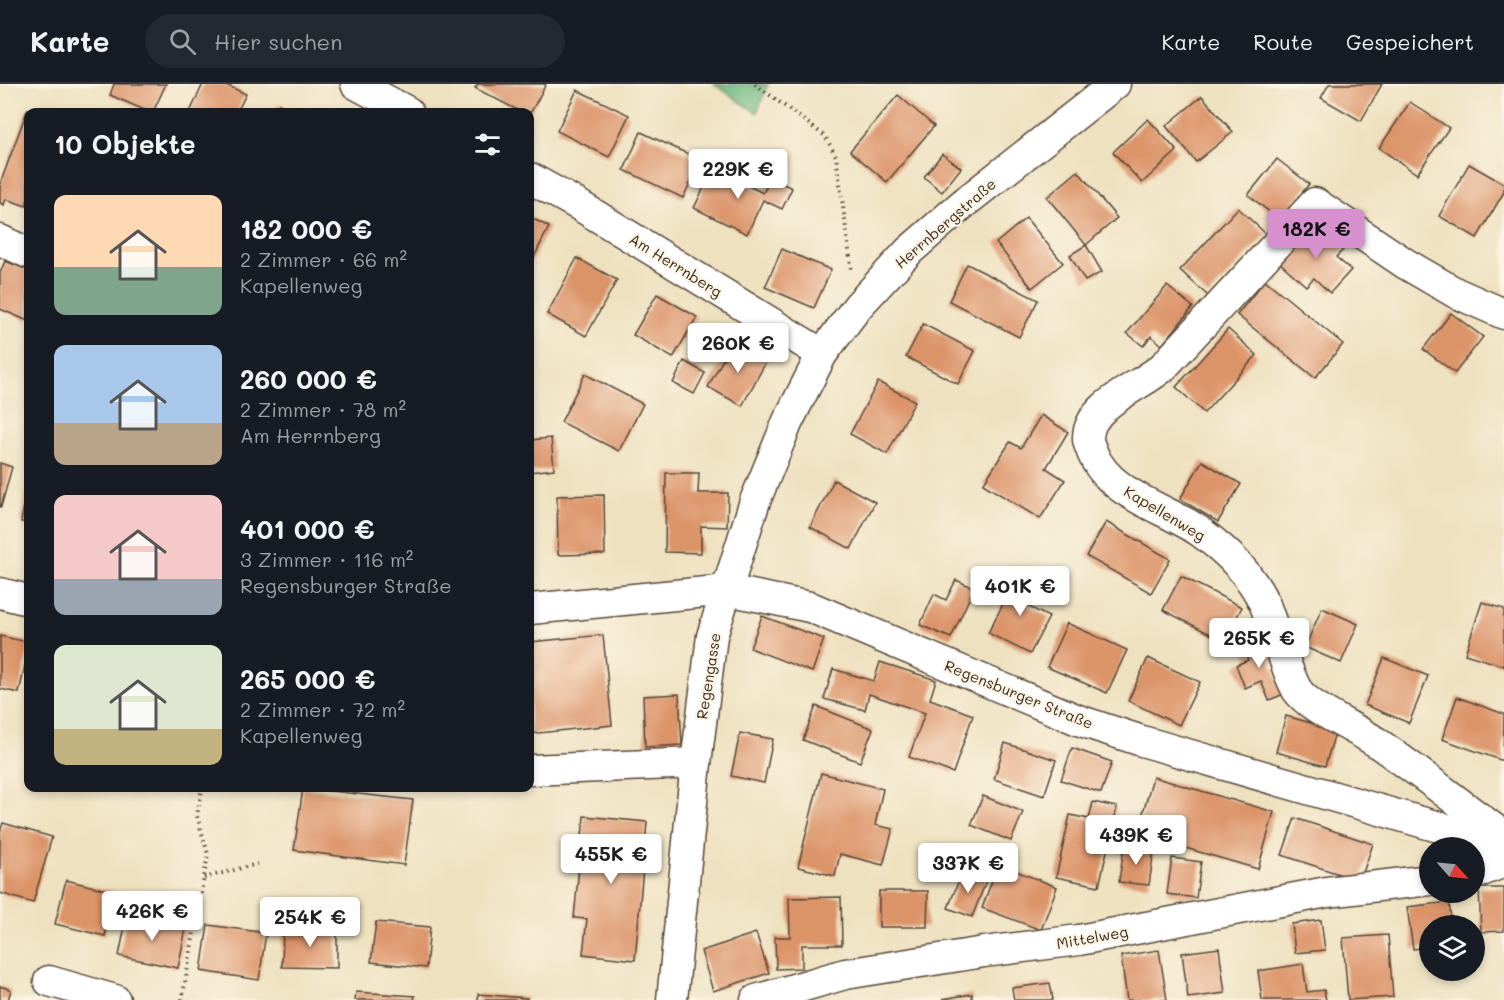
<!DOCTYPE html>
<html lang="de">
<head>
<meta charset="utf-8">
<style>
  :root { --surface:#171b24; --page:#242831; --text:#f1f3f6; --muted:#9ea1a6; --line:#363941; --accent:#d690ce }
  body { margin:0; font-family:Mali,sans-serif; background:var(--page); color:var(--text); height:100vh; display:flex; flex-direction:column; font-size:22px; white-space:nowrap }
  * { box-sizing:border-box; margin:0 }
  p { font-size:20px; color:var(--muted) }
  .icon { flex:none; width:33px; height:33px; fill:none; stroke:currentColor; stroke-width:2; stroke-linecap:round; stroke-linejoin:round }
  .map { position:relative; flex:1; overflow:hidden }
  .panel { position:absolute; left:24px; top:24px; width:510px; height:684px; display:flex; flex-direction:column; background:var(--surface); border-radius:12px; box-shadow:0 3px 9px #0003 }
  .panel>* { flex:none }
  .needle { width:39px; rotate:117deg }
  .controls { position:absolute; left:1419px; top:753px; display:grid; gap:12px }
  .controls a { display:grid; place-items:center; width:66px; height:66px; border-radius:50%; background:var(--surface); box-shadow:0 3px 9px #0003; font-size:30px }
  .price { position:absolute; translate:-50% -51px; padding:0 14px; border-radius:6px; background:#fff; color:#222; font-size:20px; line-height:39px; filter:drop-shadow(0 2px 3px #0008) }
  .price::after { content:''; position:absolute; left:50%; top:36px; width:18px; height:14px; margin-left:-9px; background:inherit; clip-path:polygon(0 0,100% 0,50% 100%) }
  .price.selected { background:var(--accent); color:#111 }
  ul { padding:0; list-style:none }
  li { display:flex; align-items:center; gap:18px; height:150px; padding:0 30px }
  li span { display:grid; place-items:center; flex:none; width:168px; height:120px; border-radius:12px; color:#555 }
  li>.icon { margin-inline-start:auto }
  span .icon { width:72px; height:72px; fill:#fffc; stroke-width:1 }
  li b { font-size:26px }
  h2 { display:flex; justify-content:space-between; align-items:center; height:72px; padding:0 30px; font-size:26px }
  header { display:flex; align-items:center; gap:36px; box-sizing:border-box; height:84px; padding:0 30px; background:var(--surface); border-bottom:2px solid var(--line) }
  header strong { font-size:28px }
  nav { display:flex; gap:33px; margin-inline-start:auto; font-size:21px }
  .search { width:420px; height:54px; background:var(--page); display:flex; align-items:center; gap:15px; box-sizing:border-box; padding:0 21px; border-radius:33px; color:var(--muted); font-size:22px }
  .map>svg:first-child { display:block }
  .forest { fill:#6db880; stroke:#54714f; stroke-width:1.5 }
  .building { fill:#db9368 }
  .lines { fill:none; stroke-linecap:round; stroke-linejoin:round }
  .minor-casing { stroke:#564536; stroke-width:33 }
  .path { stroke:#564536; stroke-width:4; stroke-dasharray:1.5 4.5; stroke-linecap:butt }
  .minor { stroke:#fff; stroke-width:30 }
  .labels { text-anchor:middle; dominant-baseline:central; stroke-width:4.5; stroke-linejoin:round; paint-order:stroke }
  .street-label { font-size:15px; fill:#3b2a1e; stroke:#fcf5e5 }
</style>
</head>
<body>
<header>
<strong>Karte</strong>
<div class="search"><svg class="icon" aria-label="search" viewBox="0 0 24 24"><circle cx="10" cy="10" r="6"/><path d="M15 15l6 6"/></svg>Hier suchen</div>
<nav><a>Karte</a><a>Route</a><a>Gespeichert</a></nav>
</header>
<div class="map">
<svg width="1504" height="916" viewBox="0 0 1504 916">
  <rect width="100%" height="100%" fill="#fcf5e5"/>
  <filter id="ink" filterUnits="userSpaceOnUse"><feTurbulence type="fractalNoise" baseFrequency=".0167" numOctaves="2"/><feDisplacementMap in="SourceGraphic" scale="12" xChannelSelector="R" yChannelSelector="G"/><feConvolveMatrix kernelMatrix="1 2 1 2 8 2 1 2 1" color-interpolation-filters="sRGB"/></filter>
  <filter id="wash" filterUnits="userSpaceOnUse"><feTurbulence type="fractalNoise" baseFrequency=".008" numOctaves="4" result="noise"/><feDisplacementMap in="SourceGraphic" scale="24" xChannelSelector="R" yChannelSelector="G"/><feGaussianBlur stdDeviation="1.35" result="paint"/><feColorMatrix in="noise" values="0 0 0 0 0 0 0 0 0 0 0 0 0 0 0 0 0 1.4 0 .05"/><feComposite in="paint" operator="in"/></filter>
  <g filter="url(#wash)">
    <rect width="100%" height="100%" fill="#eee1c0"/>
    <!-- forest -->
    <polygon class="forest" points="714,0 768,0 757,29"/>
    <g id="blocks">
      <!-- building -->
      <g class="building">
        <polygon points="114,0 166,0 153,28 149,28 110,11"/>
        <polygon points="203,0 224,0 246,10 237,28 190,28"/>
        <polygon points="478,0 546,0 531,28 521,28 475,4"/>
        <polygon points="1329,0 1382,0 1361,37 1321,14"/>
        <polygon points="577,6 629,31 609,73 557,47"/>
        <polygon points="898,11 934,42 887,98 850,67"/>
        <polygon points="1202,12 1233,48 1196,78 1166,42"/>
        <polygon points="1410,18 1449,44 1417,90 1379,64"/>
        <polygon points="279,20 295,28 274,28"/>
        <polygon points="28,24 28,26 35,28 28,28 28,115 26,122 6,115 4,121 0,119 0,100"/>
        <polygon points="1148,35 1177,67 1142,99 1113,68"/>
        <polygon points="641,48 701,76 683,114 624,86"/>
        <polygon points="942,70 961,84 942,108 924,93"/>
        <polygon points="1277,75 1309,100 1280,136 1248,111"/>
        <polygon points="1469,80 1504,100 1504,108 1477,154 1439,132"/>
        <polygon points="713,85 763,109 771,94 792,104 782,125 763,116 747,150 694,124"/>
        <polygon points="1078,87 1117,134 1086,161 1047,113"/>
        <polygon points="1238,124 1266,150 1208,212 1180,186"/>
        <polygon points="530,133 549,143 530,181"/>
        <polygon points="1026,134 1063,179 1032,204 996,159"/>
        <polygon points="1314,139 1343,166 1336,173 1351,186 1330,209 1314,194 1306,202 1279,178"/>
        <polygon points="1086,161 1102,188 1085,197 1070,171"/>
        <polygon points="782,165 831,186 814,224 765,203"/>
        <polygon points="577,174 617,196 586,252 547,230"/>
        <polygon points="5,177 28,186 28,237 0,225 0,189"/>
        <polygon points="967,180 1038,216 1019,253 949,217"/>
        <polygon points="1265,196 1343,260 1315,294 1237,231"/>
        <polygon points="1167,202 1193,223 1162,261 1151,252 1143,262 1127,249"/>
        <polygon points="657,210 697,233 673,274 633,251"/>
        <polygon points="1451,229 1483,253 1455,289 1423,265"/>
        <polygon points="923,240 975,267 958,300 906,273"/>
        <polygon points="1228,245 1257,271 1204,329 1176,303"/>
        <polygon points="733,257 767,276 742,322 708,303"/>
        <polygon points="684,277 705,289 694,310 673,299"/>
        <polygon points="585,290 643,320 619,367 561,338"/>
        <polygon points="878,298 915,317 887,370 850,350"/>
        <polygon points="1041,331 1068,348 1046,384 1065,396 1040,435 983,400 1010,358 1021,364"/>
        <polygon points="551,354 554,385 530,388 530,356"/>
        <polygon points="1202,377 1241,400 1218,438 1180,415"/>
        <polygon points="0,379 12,383 1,423 0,423"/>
        <polygon points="666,389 699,389 698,409 728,409 727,443 701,442 701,469 665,468"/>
        <polygon points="834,396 875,418 851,465 810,443"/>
        <polygon points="27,406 28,406 28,439 21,438"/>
        <polygon points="604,411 605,470 558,471 557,412"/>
        <polygon points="1106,438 1170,475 1151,509 1086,472"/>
        <polygon points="1018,491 1039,502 1029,523 1049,533 1030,570 988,549"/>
        <polygon points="1181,492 1242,523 1224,557 1163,526"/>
        <polygon points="956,496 974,504 951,554 920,541 934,510 946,516"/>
        <polygon points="1482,518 1504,525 1504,582 1465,570"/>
        <polygon points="1322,524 1358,540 1341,579 1305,563"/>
        <polygon points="762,532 824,555 812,588 750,564"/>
        <polygon points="1067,539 1127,566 1107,609 1047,583"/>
        <polygon points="603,551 612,641 530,650 530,558"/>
        <polygon points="0,552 28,558 28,567 19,609 0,605"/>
        <polygon points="1261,553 1284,610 1269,616 1261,597 1245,604 1236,581 1248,576 1242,561"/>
        <polygon points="1148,574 1200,598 1179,641 1128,617"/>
        <polygon points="1384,574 1428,592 1409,639 1365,621"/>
        <polygon points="880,578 936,596 930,615 973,631 953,689 909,673 925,629 869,610 865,626 824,615 833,585 874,597"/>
        <polygon points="679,610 682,661 645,663 643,612"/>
        <polygon points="1457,613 1504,630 1503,677 1442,655"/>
        <polygon points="816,622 873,645 860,678 803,656"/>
        <polygon points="1286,632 1336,646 1325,682 1276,668"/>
        <polygon points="740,649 773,655 764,699 731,692"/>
        <polygon points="1005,659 1056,676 1044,712 994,695"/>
        <polygon points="1072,664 1112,678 1101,709 1061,696"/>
        <polygon points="821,689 883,705 875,741 893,745 883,781 840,770 835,792 798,783"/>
        <polygon points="1153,693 1274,728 1258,785 1137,750"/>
        <polygon points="303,704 413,716 404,781 294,766"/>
        <polygon points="983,712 1023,728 1011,757 971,741"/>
        <polygon points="1093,718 1117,723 1099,802 1056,793 1070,731 1089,735"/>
        <polygon points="584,732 647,738 635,876 583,870 587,835 574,834"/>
        <polygon points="1295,734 1373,760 1360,797 1282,771"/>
        <polygon points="3,739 52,753 33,819 0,809 0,748"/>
        <polygon points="1124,762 1154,766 1149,801 1119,798"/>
        <polygon points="1172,774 1201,778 1196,814 1167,810"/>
        <polygon points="998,780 1057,803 1041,846 982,824"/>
        <polygon points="963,786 987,795 972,833 948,824"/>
        <polygon points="66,796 115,808 105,852 55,840"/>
        <polygon points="1479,804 1504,804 1504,847 1481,848"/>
        <polygon points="879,807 928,807 927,843 879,843"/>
        <polygon points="841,813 842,861 802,861 802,884 776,885 775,853 790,853 789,814"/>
        <polygon points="1449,818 1452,842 1430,842 1430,863 1413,865 1407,823"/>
        <polygon points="127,832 186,844 178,884 119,872"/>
        <polygon points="1321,836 1325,866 1295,869 1292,840"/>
        <polygon points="376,838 430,843 426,884 371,878"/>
        <polygon points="208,841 266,849 259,896 201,887"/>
        <polygon points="283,843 337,845 337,884 282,883"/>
        <polygon points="756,849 769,889 713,907 701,867"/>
        <polygon points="1388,851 1393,913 1348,916 1343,854"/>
        <polygon points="1219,864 1225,909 1188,914 1182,869"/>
        <polygon points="1159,866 1167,916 1127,916 1121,872"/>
        <polygon points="1303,880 1307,908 1324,906 1326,916 1262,916 1258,887"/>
        <polygon points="1050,899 1053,916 1014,916 1012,904"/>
        <polygon points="0,902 11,906 8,916 0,916"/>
        <polygon points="356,908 415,912 414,916 355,916"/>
        <polygon points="478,910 527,914 527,916 478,916"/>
        <polygon points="972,910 972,916 943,916 943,915"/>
      </g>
    </g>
  </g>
  <g filter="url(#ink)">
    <use href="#blocks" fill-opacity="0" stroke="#564536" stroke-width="1.5"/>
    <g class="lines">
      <!-- minor casing -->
      <g class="minor-casing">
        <g id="minor">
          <polyline points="356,0 408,28"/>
          <polyline points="530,94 577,120 822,270"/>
          <polyline points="0,156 28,169"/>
          <path d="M1504,230L1456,209L1406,180L1315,119L1163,283C1140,303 1087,321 1088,355C1088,359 1091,364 1092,368C1109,411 1164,423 1199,447C1226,466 1252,492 1265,521C1270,534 1274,547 1279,559C1284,574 1289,592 1297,606C1310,625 1356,644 1376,658C1420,688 1461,721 1504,752"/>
          <polyline points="0,509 28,516"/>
          <polyline points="530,525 727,506 810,523 1078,636 1142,657 1504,762"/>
          <polyline points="530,686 696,679"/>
          <polyline points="1474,790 1504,778"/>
          <polyline points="49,897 115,916"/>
          <polyline points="672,916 696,679 712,552 755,417 788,337 822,270 858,222 909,167 964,119 1115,0"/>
          <polyline points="756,916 845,890 984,868 1079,856 1327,808 1430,796"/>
        </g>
      </g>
      <!-- path -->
      <g class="path">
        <polyline points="755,0 825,52 836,72 852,188"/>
        <polyline points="204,794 257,780"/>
        <polyline points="182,916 208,770 197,732 202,704"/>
      </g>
      <!-- minor -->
      <use href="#minor" class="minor"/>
    </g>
  </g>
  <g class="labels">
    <!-- street labels -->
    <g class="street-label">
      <text transform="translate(945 139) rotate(-41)">Herrnbergstraße</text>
      <text transform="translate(676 181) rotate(32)">Am Herrnberg</text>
      <text transform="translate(1165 429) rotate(31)">Kapellenweg</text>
      <text transform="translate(708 592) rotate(-81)">Regengasse</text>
      <text transform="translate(1019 610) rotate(22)">Regensburger Straße</text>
      <text transform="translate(1092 853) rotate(-10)">Mittelweg</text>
    </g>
  </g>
</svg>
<div class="controls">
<a><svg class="needle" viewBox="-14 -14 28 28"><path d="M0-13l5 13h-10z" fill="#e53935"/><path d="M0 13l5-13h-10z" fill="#9ea1a6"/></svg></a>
<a><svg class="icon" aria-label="layers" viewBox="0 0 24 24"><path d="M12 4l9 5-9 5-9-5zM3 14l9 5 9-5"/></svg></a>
</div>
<b class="price" style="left:738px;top:116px">229K €</b>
<b class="price selected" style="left:1316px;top:176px">182K €</b>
<b class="price" style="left:738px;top:290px">260K €</b>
<b class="price" style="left:1020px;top:533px">401K €</b>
<b class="price" style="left:1259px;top:585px">265K €</b>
<b class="price" style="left:1136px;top:782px">439K €</b>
<b class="price" style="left:611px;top:801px">455K €</b>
<b class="price" style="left:968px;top:810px">337K €</b>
<b class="price" style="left:152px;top:858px">426K €</b>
<b class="price" style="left:310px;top:864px">254K €</b>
<section class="panel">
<h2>10 Objekte<svg class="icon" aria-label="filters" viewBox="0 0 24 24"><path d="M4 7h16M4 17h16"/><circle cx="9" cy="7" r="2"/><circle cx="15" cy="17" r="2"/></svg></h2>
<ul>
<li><span style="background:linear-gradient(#ffd9b3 60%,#7fa58c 0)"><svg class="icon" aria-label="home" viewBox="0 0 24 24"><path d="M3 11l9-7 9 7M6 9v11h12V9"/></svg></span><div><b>182 000 €</b><p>2 Zimmer · 66 m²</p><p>Kapellenweg</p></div></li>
<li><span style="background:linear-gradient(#a9c7e8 65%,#b9a48a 0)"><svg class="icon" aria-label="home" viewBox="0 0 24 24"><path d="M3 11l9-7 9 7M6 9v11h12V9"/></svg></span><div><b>260 000 €</b><p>2 Zimmer · 78 m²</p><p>Am Herrnberg</p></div></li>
<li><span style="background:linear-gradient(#f6c9c9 70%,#9aa5b1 0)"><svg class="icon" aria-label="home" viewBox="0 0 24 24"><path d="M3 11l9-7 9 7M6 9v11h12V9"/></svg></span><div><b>401 000 €</b><p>3 Zimmer · 116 m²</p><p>Regensburger Straße</p></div></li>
<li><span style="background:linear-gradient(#dfe7d0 70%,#c2b280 0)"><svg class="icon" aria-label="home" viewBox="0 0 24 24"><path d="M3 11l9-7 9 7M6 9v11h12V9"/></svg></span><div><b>265 000 €</b><p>2 Zimmer · 72 m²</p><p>Kapellenweg</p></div></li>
</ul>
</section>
</div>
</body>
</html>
